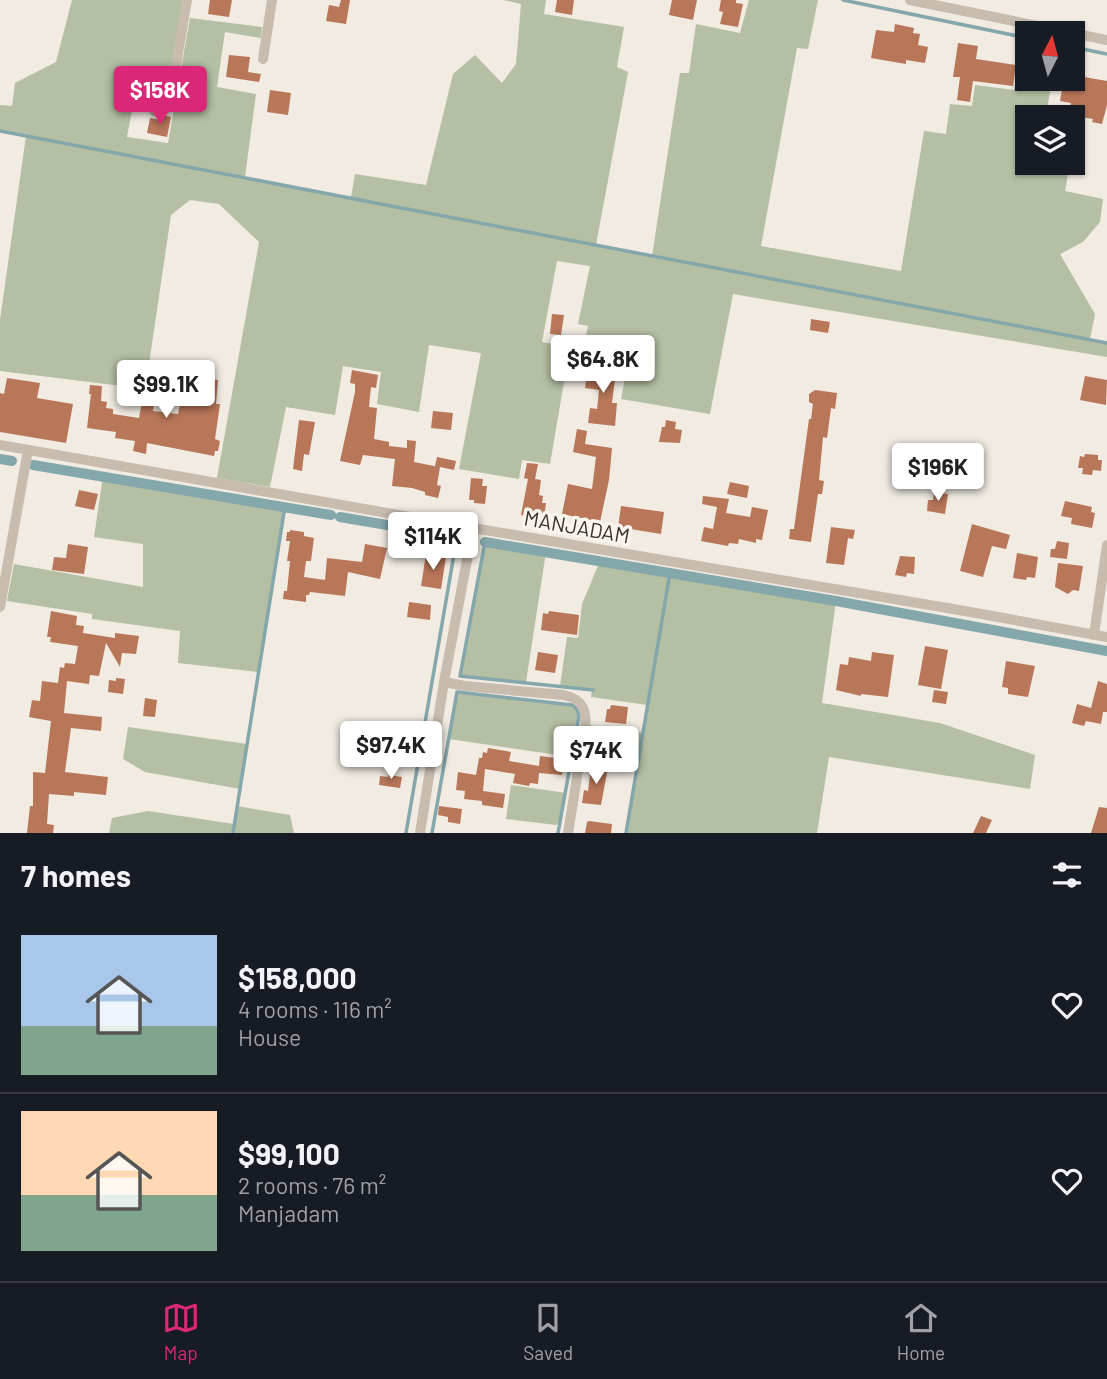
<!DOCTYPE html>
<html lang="en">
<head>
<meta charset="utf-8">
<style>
  :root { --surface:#171b24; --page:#20242c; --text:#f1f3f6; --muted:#9ea1a6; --line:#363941; --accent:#db2777 }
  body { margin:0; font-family:Barlow,sans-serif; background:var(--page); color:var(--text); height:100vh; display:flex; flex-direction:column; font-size:26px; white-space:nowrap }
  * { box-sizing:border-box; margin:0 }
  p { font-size:23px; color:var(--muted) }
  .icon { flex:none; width:38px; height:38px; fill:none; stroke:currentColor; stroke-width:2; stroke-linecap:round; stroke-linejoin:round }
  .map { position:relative; height:833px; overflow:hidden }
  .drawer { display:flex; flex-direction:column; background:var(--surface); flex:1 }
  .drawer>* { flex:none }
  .needle { width:46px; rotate:6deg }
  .controls { position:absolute; left:1015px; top:21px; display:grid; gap:14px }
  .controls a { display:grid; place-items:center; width:70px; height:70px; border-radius:0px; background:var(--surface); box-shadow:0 2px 5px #0004; font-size:35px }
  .price { position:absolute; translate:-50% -60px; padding:0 16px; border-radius:7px; background:#fff; color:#222; font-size:23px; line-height:46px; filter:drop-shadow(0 2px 4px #0008) }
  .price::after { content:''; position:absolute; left:50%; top:42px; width:21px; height:16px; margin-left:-10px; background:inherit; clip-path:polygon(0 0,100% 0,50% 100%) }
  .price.active { background:var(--accent); color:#fff }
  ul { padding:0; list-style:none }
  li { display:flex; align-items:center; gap:21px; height:175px; padding:0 21px }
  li+li { border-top:2px solid var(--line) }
  li span { display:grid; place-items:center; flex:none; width:196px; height:140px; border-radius:0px; color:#555 }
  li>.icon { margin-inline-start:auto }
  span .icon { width:84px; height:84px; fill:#fffc; stroke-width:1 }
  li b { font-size:30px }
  h2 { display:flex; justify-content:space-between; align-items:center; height:84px; padding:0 21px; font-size:30px }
  .menu { display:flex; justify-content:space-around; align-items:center; height:98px; border-top:2px solid var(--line); background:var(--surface); font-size:19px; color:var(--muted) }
  .menu a { display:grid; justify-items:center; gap:4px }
  .menu .active { color:var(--accent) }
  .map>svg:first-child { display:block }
  .green { fill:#b4bfa3 }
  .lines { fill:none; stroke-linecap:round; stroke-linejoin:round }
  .stream { stroke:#84a7ab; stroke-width:3.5 }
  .canal { stroke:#84a7ab; stroke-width:10 }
  .building { fill:#b97759 }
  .minor { stroke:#c8bcaf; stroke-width:10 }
  .labels { text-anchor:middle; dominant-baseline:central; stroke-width:7; stroke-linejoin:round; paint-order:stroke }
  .street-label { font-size:21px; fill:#38312c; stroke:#f9f5ee }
</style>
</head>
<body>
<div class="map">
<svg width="1107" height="833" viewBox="0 0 1107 833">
  <rect width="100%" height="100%" fill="#f1ebe2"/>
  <!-- green -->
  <g class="green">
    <polygon points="72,0 185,0 171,84 161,94 136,89 127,137 168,143 190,18 262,27 261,38 225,32 217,87 256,94 245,177 351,198 355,174 426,185 453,74 475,55 502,83 516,64 521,4 503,0 546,0 544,14 624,27 617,67 628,72 596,245 652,256 680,73 689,73 696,24 740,33 749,0 818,0 808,49 797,48 761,246 901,271 924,131 946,134 950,104 972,106 975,85 1014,90 1023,37 1027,38 1027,79 1052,79 1046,117 1027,117 1027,163 1070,163 1065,191 1103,199 1100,222 1083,242 1060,254 1095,314 1090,339 1107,343 1107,357 733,294 710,414 621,399 631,348 585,340 588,326 578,324 590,266 557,261 542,342 570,347 550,464 522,460 519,479 459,469 481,353 429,345 419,412 377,404 381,372 343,366 335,415 286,407 270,487 217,478 259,242 219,204 190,200 171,215 149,364 175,368 171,392 0,371 0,320 26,136 0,131 0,105 12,106 15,83 56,62"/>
    <polygon points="103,476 285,506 258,672 178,663 180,631 92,619 92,614 7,601 14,564 143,587 143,544 94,537"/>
    <polygon points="485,542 546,552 526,682 460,676"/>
    <polygon points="600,561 836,601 822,703 940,723 1035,755 1030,789 829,757 817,833 626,833 638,760 582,752 588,725 643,733 647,705 591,697 592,690 560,686 567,637 578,638 582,604"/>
    <path d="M457,692L572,705C585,716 575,741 572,757L449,739Z"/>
    <polygon points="128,727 247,744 240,789 145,772 123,759"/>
    <polygon points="511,785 566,793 560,822 556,825 506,819"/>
    <polygon points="237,806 290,815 294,833 109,833 112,818 148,811 234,824"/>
  </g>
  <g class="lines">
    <!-- stream -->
    <g class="stream">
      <polyline points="843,0 1027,38"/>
      <polyline points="1073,47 1107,54"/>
      <polyline points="0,131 1107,343"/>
      <polyline points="485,542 460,676 593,690"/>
      <polyline points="233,833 285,506"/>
      <polyline points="406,833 457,537"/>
      <polyline points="432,833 457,692 572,705 577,709 579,716 558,833"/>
      <polyline points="626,833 670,573"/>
    </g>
    <!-- canal -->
    <g class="canal">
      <polyline points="0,459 12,461"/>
      <polyline points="33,465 331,515"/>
      <polyline points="340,517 457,537"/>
      <polyline points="485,542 836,601 1107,651"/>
    </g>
  </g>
  <!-- building -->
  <g class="building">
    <polygon points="210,0 232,0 229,17 208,14"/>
    <polygon points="341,0 350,0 346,24 326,21 329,5 339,7"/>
    <polygon points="557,0 574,0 572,15 555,12"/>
    <polygon points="672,0 697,0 693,20 669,15"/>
    <polygon points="721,0 736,0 736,3 743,4 738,27 720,24 723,12 719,11"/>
    <polygon points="895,24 914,28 913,33 920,34 918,45 928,47 925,63 906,60 906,64 871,58 876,30 894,32"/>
    <polygon points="958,43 978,46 976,59 1016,65 1013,86 973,81 970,102 957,100 960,77 953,77"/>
    <polygon points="229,55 250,57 248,72 261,74 259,82 226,77"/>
    <polygon points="1073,75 1107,81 1107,105 1102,124 1092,122 1093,119 1069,115 1071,103 1060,101 1064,79 1073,79"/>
    <polygon points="270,90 291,93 288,115 267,112"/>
    <polygon points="161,115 171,117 167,137 147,133 150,118 160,120"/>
    <polygon points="552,314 564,315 561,335 550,334"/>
    <polygon points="811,319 830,322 828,333 810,330"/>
    <polygon points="596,363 614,365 614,370 616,371 612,403 617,403 615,426 588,423 590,408 597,409 599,390 585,388 587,375 595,376"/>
    <polygon points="352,370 378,375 376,388 371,387 369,407 377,408 374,439 389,442 389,446 407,448 407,440 416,441 414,462 439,467 435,466 437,457 456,461 454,470 440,467 437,485 441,486 438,498 425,495 425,492 412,488 392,486 395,459 363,455 360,465 340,461 355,392 355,384 350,383"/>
    <polygon points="186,373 202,376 202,378 218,380 216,404 220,404 215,439 220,441 218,451 215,451 214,456 147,443 146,454 133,451 135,441 115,438 116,432 87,428 91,394 89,394 90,385 102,386 101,401 107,402 106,408 113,409 113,414 139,418 142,402 154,404 153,411 178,414"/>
    <polygon points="1085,376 1107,380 1106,405 1080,400"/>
    <polygon points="7,378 40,383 37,398 73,404 66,443 0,432 0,393 4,394"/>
    <polygon points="815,390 837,393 835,409 831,408 827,438 823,437 819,480 824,481 822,494 818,494 811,542 789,539 790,529 794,529 809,419 811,419 813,404 809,402 809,394"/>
    <polygon points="433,411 453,413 451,430 431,428"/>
    <polygon points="299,420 315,422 309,455 304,454 302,471 293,469"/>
    <polygon points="666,420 676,422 675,429 682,430 680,443 659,442 662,427 665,427"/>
    <polygon points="577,429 587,431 585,444 612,448 609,480 600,522 562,514 568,484 592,489 596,457 573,452"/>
    <polygon points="1085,454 1098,455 1098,460 1102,460 1101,471 1093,470 1092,475 1082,474 1083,468 1078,468 1080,456 1084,457"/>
    <polygon points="527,463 538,464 535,479 541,480 539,495 543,496 542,503 546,503 544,519 539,518 539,521 530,520 530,517 521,515 528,479 524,478"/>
    <polygon points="471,478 483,479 482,486 487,486 485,504 474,503 474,500 469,500"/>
    <polygon points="730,482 749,486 747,498 727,494"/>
    <polygon points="79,490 98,494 94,510 75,506"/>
    <polygon points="934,492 948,494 945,514 927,511 928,500 933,500"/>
    <polygon points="703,496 729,499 726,513 750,517 752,507 768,510 762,540 756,539 756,543 739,539 738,544 729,543 728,546 701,541 704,527 713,529 717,507 702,504"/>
    <polygon points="1065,501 1092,507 1091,512 1095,513 1092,528 1071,524 1072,518 1061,516"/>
    <polygon points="621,506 664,512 661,534 618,527"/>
    <polygon points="972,524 1010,535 1006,549 992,546 983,577 960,571"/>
    <polygon points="831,527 855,530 853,539 848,538 844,565 826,563"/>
    <polygon points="290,530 304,532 304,536 314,538 311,561 306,561 304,577 325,580 327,558 362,562 365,544 387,548 380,579 348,572 345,596 310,592 309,595 306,595 306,602 283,599 284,591 287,591 290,561 287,561 290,541 286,541 287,532 290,532"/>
    <polygon points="1057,541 1069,543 1067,559 1050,557 1051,549 1055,549"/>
    <polygon points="68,544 88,547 84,574 52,570 54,557 66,558"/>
    <polygon points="1017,553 1038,557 1035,578 1027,577 1026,580 1013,578"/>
    <polygon points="426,554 446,557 441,589 421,586"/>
    <polygon points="900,556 915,557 914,574 907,573 906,577 895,575"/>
    <polygon points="1058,563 1083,566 1079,591 1073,590 1068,594 1055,587"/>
    <polygon points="409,602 431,605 430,620 407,617"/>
    <polygon points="51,611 77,616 76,625 84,626 83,633 115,638 115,633 139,636 136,654 122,653 120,667 106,643 99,676 90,675 89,684 67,681 64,713 102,717 101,731 71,728 65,772 108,777 106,795 74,792 74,796 49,794 47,824 54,825 53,833 27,833 30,806 33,806 33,772 45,773 51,721 29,717 32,700 40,701 42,681 58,683 60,667 64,668 65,663 75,664 78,646 50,642 51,637 47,637"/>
    <polygon points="549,611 579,615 577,635 541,630 543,613 548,614"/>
    <polygon points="925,646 948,650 941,689 918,685"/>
    <polygon points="538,652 558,655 555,673 535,670"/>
    <polygon points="872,652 894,655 888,697 861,694 861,696 836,690 840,664 848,665 849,657 871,661"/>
    <polygon points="1006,661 1035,666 1028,697 1008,694 1008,688 1002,687"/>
    <polygon points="116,678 125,679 123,694 108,692 109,680 116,681"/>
    <polygon points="1098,681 1107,684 1107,712 1103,712 1101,724 1086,721 1084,726 1072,723 1077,704 1091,708"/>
    <polygon points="934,690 948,692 946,704 932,702"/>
    <polygon points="145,698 157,700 155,717 143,716"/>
    <polygon points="611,705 628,707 626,724 605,722 607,709 610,709"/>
    <polygon points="342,733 378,739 378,735 395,737 393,751 340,744"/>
    <polygon points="488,748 511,752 509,761 539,766 540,756 564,759 562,775 539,773 538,784 530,783 529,786 513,783 515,774 485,769 483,791 505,794 503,808 482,805 482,801 464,799 465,791 456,790 458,772 476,775 479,758 482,758 483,752 487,753"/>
    <polygon points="591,766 608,767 601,805 582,803 584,790 588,791"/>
    <polygon points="388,775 402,777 400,788 379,785 380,776 388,777"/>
    <polygon points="439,806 462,809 460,824 448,822 448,817 438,815"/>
    <polygon points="1099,807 1107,808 1107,833 1091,833"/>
    <polygon points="981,816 992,820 986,833 973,833"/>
    <polygon points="589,821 612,824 611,833 585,833 587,822"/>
  </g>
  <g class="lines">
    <!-- minor -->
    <g class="minor">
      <polyline points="910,0 1107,40"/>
      <polyline points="263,59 272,0"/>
      <polyline points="154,111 172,89 187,0"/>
      <polyline points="0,445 473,528 965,611 1107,637"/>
      <polyline points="0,607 28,450"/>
      <polyline points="1094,635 1107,545"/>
      <path d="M444,682L465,686L564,695C583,700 587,710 585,728L568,833"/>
      <polyline points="420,833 444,682 473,528"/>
    </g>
  </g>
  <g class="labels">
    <!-- street labels -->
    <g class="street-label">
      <text transform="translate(577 526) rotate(10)">MANJADAM</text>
    </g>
  </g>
</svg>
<div class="controls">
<a><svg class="needle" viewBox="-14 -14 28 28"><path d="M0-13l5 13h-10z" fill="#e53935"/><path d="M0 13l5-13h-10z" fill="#9ea1a6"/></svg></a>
<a><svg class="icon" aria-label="layers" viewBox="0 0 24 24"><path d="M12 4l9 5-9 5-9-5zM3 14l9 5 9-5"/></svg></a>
</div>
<b class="price active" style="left:160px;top:126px">$158K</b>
<b class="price" style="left:603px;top:395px">$64.8K</b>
<b class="price" style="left:166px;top:420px">$99.1K</b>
<b class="price" style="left:938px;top:503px">$196K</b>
<b class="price" style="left:433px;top:572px">$114K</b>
<b class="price" style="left:391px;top:781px">$97.4K</b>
<b class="price" style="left:596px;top:786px">$74K</b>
</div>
<section class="drawer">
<h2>7 homes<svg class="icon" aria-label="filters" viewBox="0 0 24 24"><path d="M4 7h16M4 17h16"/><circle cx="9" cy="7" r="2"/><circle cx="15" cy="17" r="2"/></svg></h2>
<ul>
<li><span style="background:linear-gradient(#a9c7e8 65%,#7fa58c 0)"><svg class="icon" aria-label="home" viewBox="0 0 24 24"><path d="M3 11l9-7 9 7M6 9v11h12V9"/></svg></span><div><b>$158,000</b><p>4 rooms · 116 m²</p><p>House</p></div><svg class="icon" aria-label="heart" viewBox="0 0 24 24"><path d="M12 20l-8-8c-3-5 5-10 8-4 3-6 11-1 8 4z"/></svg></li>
<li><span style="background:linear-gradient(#ffd9b3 60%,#7fa58c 0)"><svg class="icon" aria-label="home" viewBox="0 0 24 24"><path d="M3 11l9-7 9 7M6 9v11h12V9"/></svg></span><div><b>$99,100</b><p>2 rooms · 76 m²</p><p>Manjadam</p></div><svg class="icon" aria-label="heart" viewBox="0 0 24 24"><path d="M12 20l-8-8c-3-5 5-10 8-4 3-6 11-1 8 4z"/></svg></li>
</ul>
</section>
<nav class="menu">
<a class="active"><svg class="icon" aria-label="map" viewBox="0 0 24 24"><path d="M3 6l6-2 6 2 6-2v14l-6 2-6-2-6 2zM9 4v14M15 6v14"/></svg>Map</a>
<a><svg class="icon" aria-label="saved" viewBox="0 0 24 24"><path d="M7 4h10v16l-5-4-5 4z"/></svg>Saved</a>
<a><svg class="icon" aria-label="home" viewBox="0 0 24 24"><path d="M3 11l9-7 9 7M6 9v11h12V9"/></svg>Home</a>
</nav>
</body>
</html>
